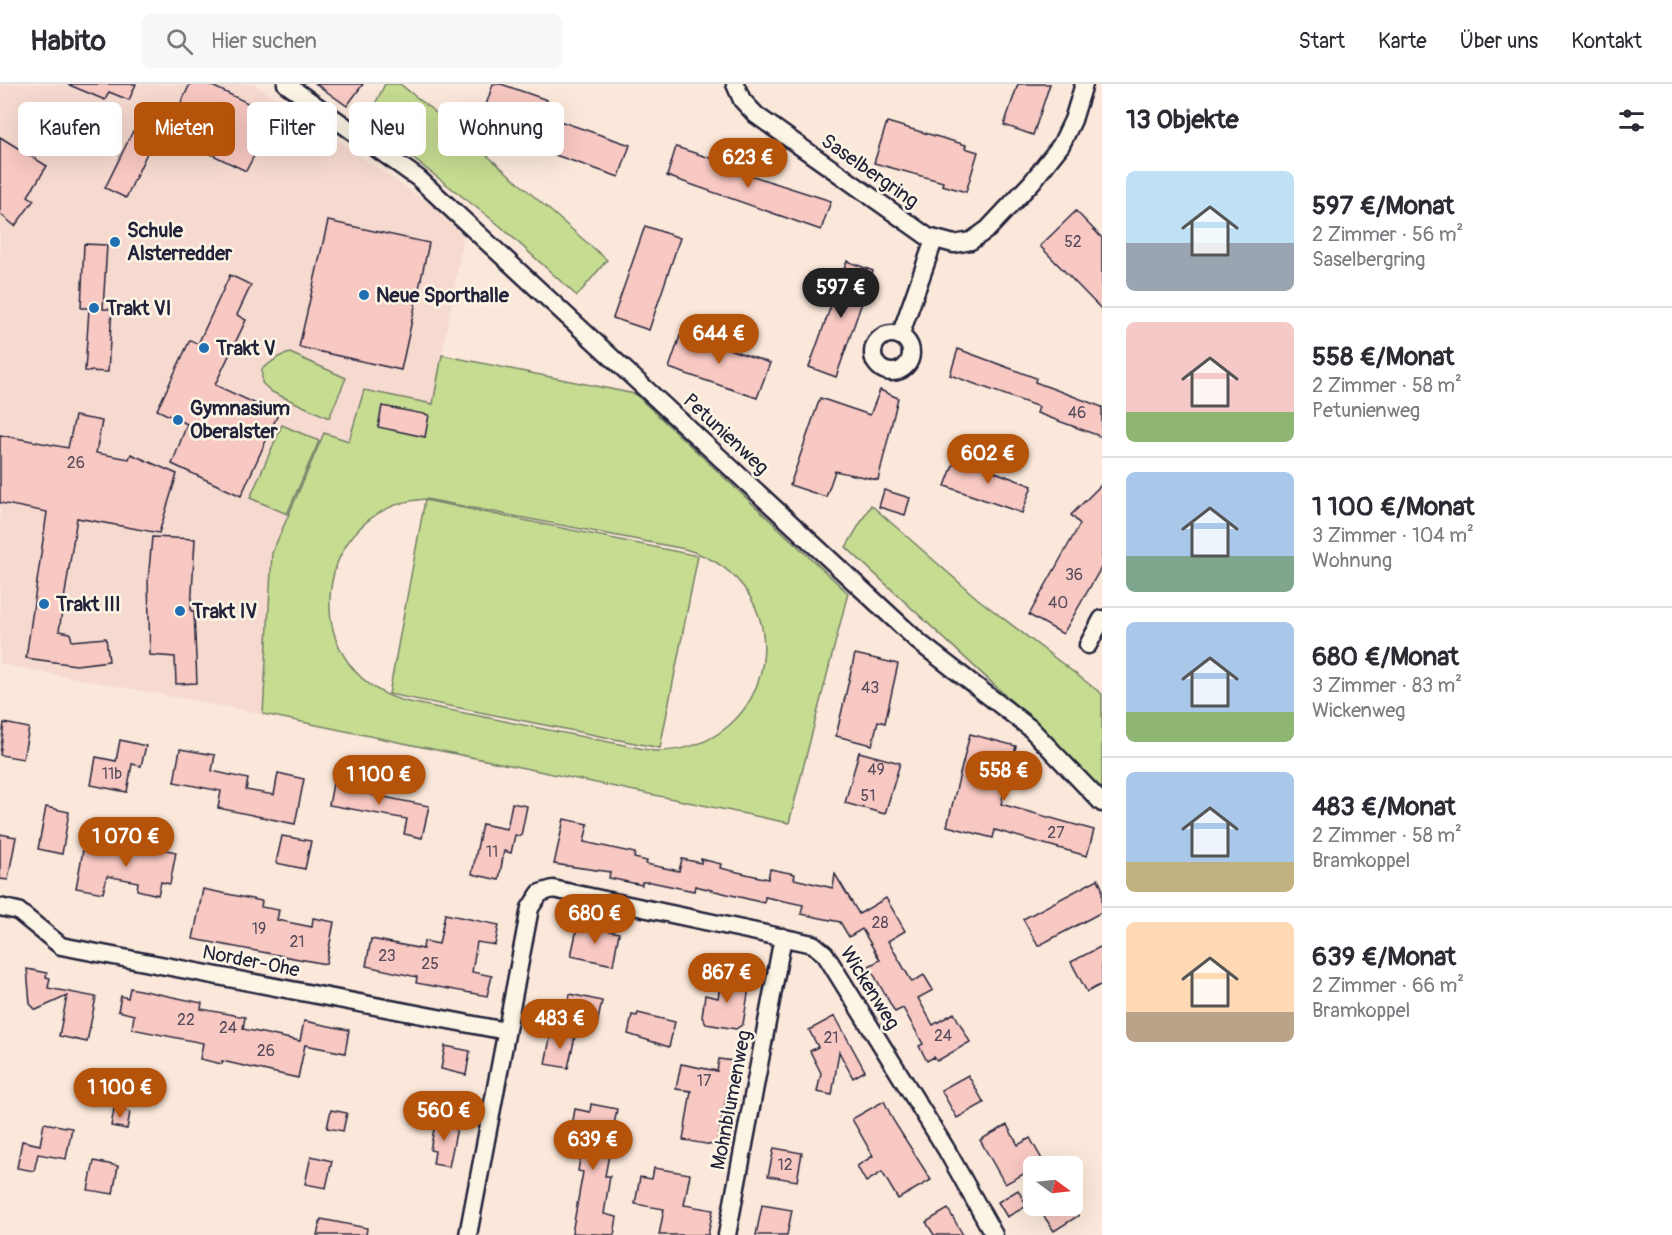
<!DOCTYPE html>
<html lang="de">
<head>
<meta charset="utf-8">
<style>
  :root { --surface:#fff; --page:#f7f7f7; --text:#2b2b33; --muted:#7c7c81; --line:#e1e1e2; --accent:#b45309 }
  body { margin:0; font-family:Pangolin,sans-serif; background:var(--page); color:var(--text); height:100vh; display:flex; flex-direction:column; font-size:22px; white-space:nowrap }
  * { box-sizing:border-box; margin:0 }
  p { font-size:20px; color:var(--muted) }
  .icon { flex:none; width:33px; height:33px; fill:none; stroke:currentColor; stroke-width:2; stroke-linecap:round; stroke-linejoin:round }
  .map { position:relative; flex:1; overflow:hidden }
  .details { display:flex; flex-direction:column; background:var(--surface); width:570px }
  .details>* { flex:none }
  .hud { position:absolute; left:18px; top:18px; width:570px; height:54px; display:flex; gap:12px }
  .needle { width:39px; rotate:105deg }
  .tools { position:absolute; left:1023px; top:1072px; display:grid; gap:12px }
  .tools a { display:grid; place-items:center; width:60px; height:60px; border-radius:9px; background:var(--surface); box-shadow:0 6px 24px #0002; font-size:30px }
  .price { position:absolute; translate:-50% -51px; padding:0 14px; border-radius:21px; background:var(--accent); color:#fff; font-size:20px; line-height:39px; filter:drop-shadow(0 2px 3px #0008) }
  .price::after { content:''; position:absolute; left:50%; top:36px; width:18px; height:14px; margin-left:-9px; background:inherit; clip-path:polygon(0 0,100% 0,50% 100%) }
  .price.current { background:#222; color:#fff }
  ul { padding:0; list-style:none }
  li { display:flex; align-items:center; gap:18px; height:150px; padding:0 24px }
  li+li { border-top:2px solid var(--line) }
  li span { display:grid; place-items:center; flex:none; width:168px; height:120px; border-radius:9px; color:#555 }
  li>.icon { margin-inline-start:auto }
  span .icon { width:72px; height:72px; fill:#fffc; stroke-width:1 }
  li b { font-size:26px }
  h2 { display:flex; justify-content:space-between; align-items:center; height:72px; padding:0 24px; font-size:26px }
  .chip { padding:0 21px; border-radius:9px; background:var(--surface); box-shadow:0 6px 24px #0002; font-size:21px; line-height:54px }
  .chip.current { background:var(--accent); color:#fff }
  header { display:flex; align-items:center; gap:36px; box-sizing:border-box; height:84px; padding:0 30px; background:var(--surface); border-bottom:2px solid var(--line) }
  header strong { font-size:28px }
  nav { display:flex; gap:33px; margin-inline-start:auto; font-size:21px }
  .search { width:420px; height:54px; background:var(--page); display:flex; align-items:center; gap:15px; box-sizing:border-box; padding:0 21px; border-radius:9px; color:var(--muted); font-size:22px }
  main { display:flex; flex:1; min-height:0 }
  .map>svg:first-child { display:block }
  .built { fill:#f6dad0 }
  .green { fill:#c6dc91; stroke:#747f66; stroke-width:1.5; fill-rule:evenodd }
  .building { fill:#f8c8c2; stroke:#22223b; stroke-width:1.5 }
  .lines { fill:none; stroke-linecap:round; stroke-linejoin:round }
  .minor-casing { stroke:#22223b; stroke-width:21 }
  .minor { stroke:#fcf5e5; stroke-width:16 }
  .poi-dot { fill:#1f6fb2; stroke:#fcf5e5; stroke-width:2 }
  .labels { text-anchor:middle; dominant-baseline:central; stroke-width:5; stroke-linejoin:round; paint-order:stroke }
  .number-label { font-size:16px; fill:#584c5d }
  .street-label { font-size:20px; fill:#22223b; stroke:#fcf5e5 }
  .poi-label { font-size:20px; font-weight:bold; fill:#22223b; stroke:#fcf5e5; text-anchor:start }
</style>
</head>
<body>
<header>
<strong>Habito</strong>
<div class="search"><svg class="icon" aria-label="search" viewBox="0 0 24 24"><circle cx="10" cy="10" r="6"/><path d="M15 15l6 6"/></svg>Hier suchen</div>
<nav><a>Start</a><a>Karte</a><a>Über uns</a><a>Kontakt</a></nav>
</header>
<main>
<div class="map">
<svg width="1102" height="1151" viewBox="0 0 1102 1151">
  <rect width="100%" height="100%" fill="#fbe8da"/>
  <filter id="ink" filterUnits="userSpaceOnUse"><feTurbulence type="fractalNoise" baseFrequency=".0167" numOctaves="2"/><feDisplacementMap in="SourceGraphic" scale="12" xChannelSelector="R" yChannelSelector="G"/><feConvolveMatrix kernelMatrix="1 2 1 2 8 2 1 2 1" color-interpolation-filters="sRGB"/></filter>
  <g filter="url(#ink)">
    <!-- built -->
    <polygon class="built" points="0,0 254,0 465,144 433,320 364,306 349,357 325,349 272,469 263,630 0,580"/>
    <!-- green -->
    <g class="green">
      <polygon points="385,0 400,0 467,54 607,176 577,212 499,141 366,38"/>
      <polygon points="290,269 346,294 329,334 272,308 262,299 262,285 280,272"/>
      <path d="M442,271L635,310L848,509L789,739L263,630L272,469L324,349L349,357L364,306L433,320ZM426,415L685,465C807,500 780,669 654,667L404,617C293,585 312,422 426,415Z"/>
      <polygon points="282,341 319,357 287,430 250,414"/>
      <polygon points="425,416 698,472 660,664 389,610"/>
      <polygon points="871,421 978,515 1102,610 1102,708 1034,638 846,463"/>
    </g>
    <!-- building -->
    <g class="building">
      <polygon points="67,0 136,0 129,16 109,8 105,16"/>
      <polygon points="190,0 208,0 275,32 246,87 167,49"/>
      <polygon points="316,0 363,0 347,22"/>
      <polygon points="493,0 501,0 547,16 542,31 630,61 619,93 529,62 535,47 483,30"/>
      <polygon points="1018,0 1050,0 1033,51 1004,41"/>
      <polygon points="887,38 966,61 965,64 978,68 966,108 942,101 943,98 874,79"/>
      <polygon points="133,47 153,56 126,114 105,104"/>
      <polygon points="0,53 47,82 28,112 34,116 15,142 0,130"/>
      <polygon points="676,63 732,81 731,85 831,117 821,146 667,92"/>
      <polygon points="1076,127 1102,154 1102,226 1040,162"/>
      <polygon points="328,137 429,159 401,286 299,263"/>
      <polygon points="645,142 680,154 649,246 613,234"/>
      <polygon points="84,160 107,161 103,225 112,225 108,288 85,287 89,224 81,224"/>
      <polygon points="847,177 873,187 836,293 809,283"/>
      <polygon points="230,191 251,201 237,231 246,236 215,301 278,330 241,412 172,380 187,340 157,326 190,256 198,260"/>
      <polygon points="681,249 770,279 757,314 669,284"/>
      <polygon points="958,265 1036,294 1035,298 1102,323 1102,353 1037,329 1039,323 950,291"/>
      <polygon points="880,306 898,314 878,396 835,387 826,413 790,401 820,314 870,331"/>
      <polygon points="382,322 429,331 425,353 378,343"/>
      <polygon points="75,332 102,337 96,369 129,375 131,370 177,390 159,449 77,434 59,547 70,549 72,557 106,554 109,577 76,581 26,574 47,428 0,419 0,351 68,364"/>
      <polygon points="956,373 1032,402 1022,429 945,402"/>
      <polygon points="1102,400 1102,482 1063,550 1029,531 1080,440 1071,431"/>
      <polygon points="884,406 910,414 905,431 879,423"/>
      <polygon points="152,453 195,455 191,527 194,527 197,599 176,600 175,573 150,571 148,497"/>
      <polygon points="855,570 898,580 885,639 878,637 872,661 836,652"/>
      <polygon points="4,639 29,644 23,675 0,671"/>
      <polygon points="970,650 1016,662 1001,720 1094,746 1087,772 995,746 993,754 947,742"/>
      <polygon points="120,656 146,662 141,682 132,680 127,708 91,701 96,673 116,677"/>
      <polygon points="180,665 215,671 212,687 248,695 246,706 274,711 278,689 304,695 295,740 218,724 221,707 174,698"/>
      <polygon points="859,668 900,679 885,730 845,719"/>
      <polygon points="334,694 361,699 359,708 429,722 422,754 404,750 407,735 329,721"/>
      <polygon points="512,719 527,722 521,752 515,751 511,769 504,767 499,796 472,790 482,740 507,745"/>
      <polygon points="46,723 69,728 62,770 38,765"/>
      <polygon points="564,735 588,740 584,758 635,769 634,774 647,777 646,780 679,787 682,775 701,779 701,775 721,780 720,784 768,795 770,785 795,790 794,795 833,804 835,790 859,830 886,814 905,847 888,857 912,898 924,891 933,906 918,914 933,941 954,929 970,958 937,977 934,973 927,977 919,962 923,960 903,924 895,928 869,882 880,876 862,845 849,853 840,838 801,830 803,821 765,813 764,819 695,802 694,807 651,798 642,798 642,801 609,794 610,788 554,780"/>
      <polygon points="0,750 16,753 8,796 0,795"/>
      <polygon points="282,752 311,757 305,785 276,779"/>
      <polygon points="135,759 176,768 170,800 161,798 158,811 137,806 138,798 107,792 103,809 76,804 84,761 132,771"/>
      <polygon points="1098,795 1102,804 1102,828 1038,862 1023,835"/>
      <polygon points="203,805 262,817 261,823 279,826 277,836 312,843 313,834 334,838 326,880 193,855"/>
      <polygon points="445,830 499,841 495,861 477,858 472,888 492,892 487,912 416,899 417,893 366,882 371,855 423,865 424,857 439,860"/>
      <polygon points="578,840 619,849 613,881 571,872"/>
      <polygon points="1102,862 1102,900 1087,908 1071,878"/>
      <polygon points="27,885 47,889 46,893 50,894 48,904 96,913 87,958 59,952 67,912 36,926 30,920"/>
      <polygon points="722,892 750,898 743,940 736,945 706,940 702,933 705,911 718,914"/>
      <polygon points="130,904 202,919 201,925 245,933 243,945 300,957 304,937 349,946 345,969 305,961 298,994 222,977 222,980 200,975 203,959 132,945 134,931 118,927 121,912 128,914"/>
      <polygon points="570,910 602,917 597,941 565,935"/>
      <polygon points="638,929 675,938 669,963 628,950 632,931 637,932"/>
      <polygon points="835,932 865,987 853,994 839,968 832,1011 817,1008 821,989 810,967 818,963 809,946"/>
      <polygon points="551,949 575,953 568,984 545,980"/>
      <polygon points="445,962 470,967 466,991 441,985"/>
      <polygon points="719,975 733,977 717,1062 683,1056 691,1007 676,1005 681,980 717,987"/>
      <polygon points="968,991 984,1019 957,1034 941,1006"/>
      <polygon points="884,1017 893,1036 931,1096 898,1115 882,1088 866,1098 857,1082 873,1072 852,1035"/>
      <polygon points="591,1020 617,1025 614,1041 606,1040 601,1070 609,1071 605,1092 610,1092 604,1130 617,1133 614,1151 572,1149 583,1088 578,1087 583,1055 570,1053 575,1025 590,1028"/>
      <polygon points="114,1025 130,1028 127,1045 111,1042"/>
      <polygon points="331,1026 347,1029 343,1047 327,1044"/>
      <polygon points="436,1035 458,1039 449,1083 433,1080 435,1067 430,1066"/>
      <polygon points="44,1039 72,1044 66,1075 38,1070 34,1087 17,1084 22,1057 40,1061"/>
      <polygon points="1007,1041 1018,1061 1030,1054 1044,1079 1005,1100 980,1056"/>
      <polygon points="774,1064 802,1069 797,1097 768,1092"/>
      <polygon points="311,1072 332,1077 326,1104 305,1100"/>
      <polygon points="94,1077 118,1082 113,1110 88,1106"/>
      <polygon points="654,1084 690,1090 684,1121 713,1126 708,1151 659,1151 664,1125 635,1120 640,1093 652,1095"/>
      <polygon points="1018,1106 1027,1122 1007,1133 998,1118"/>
      <polygon points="762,1121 792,1126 787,1151 756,1151"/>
      <polygon points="1037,1122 1076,1122 1078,1132 1054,1147"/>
      <polygon points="948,1125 963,1151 934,1151 926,1138"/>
      <polygon points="321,1135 367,1144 366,1151 317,1151"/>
    </g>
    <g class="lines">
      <!-- minor casing -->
      <g class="minor-casing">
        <g id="minor">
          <polyline points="286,0 418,94 920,559 1030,644 1102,719"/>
          <polyline points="735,0 742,16 756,31 928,153 954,160 971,157 988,145 1032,98 1061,61 1073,36 1084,0"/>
          <circle cx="892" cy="269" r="19"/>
          <polyline points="900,252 934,156"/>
          <polyline points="1088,561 1102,535"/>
          <polyline points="0,823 18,827 61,862 506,947"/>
          <polyline points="468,1151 530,824 540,809 553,805 813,860 825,870 946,1065 994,1151"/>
          <polyline points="727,1151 783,853"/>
        </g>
      </g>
      <!-- minor -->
      <use href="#minor" class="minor"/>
    </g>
  </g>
  <!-- markers -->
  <g class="poi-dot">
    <circle cx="115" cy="158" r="6"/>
    <circle cx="364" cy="211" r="6"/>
    <circle cx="94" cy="224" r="6"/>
    <circle cx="204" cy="264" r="6"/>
    <circle cx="178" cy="336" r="6"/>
    <circle cx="44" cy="520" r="6"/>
    <circle cx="180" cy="527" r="6"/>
  </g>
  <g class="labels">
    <!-- number labels -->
    <g class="number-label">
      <text x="1073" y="158">52</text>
      <text x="1077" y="329">46</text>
      <text x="76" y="379">26</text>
      <text x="1074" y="491">36</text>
      <text x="1058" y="519">40</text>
      <text x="870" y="604">43</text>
      <text x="876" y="686">49</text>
      <text x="112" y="690">11b</text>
      <text x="868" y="712">51</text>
      <text x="1056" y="749">27</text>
      <text x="492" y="768">11</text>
      <text x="880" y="839">28</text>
      <text x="259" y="845">19</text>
      <text x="297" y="858">21</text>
      <text x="387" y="872">23</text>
      <text x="430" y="880">25</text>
      <text x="186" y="936">22</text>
      <text x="228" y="944">24</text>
      <text x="943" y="952">24</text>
      <text x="831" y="954">21</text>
      <text x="266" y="967">26</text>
      <text x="704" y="997">17</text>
      <text x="785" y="1081">12</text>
    </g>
    <!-- street labels -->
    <g class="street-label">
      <text transform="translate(870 87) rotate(35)">Saselbergring</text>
      <text transform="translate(726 350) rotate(43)">Petunienweg</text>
      <text transform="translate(251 877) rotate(11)">Norder-Ohe</text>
      <text transform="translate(870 904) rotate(58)">Wickenweg</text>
      <text transform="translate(731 1016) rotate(-79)">Mohnblumenweg</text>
    </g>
    <!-- poi labels -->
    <g class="poi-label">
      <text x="127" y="146">Schule<tspan x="127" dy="23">Alsterredder</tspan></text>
      <text x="376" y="211">Neue Sporthalle</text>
      <text x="106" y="224">Trakt VI</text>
      <text x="216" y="264">Trakt V</text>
      <text x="190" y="324">Gymnasium<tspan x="190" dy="23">Oberalster</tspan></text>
      <text x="56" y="520">Trakt III</text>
      <text x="192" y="527">Trakt IV</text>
    </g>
  </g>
</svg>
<div class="tools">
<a><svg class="needle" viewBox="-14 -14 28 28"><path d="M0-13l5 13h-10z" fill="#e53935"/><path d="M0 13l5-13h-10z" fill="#7c7c81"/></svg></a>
</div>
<b class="price" style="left:748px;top:105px">623 €</b>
<b class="price current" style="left:841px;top:235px">597 €</b>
<b class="price" style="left:719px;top:281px">644 €</b>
<b class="price" style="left:988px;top:401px">602 €</b>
<b class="price" style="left:1004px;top:718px">558 €</b>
<b class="price" style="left:379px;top:722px">1 100 €</b>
<b class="price" style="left:126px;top:784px">1 070 €</b>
<b class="price" style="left:595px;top:861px">680 €</b>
<b class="price" style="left:727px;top:920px">867 €</b>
<b class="price" style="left:560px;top:966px">483 €</b>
<b class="price" style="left:120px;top:1035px">1 100 €</b>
<b class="price" style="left:444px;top:1058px">560 €</b>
<b class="price" style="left:593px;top:1087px">639 €</b>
<div class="hud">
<a class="chip">Kaufen</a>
<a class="chip current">Mieten</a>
<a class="chip">Filter</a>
<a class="chip">Neu</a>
<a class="chip">Wohnung</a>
</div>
</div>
<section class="details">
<h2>13 Objekte<svg class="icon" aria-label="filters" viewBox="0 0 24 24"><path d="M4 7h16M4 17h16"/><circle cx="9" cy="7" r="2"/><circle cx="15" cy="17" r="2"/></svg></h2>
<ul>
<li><span style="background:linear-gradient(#bfe0f5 60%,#9aa5b1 0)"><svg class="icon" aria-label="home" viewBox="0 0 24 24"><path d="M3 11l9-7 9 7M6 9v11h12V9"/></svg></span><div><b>597 €/Monat</b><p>2 Zimmer · 56 m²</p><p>Saselbergring</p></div></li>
<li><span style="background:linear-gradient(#f6c9c9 75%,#8fb573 0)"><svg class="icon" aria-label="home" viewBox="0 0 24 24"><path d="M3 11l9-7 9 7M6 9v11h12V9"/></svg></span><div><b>558 €/Monat</b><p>2 Zimmer · 58 m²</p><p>Petunienweg</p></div></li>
<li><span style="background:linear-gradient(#a9c7e8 70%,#7fa58c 0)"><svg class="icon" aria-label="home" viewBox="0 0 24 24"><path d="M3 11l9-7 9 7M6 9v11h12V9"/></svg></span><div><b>1 100 €/Monat</b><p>3 Zimmer · 104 m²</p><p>Wohnung</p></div></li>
<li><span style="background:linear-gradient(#a9c7e8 75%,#8fb573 0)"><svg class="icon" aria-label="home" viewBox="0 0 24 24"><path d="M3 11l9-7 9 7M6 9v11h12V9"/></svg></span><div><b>680 €/Monat</b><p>3 Zimmer · 83 m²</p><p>Wickenweg</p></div></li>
<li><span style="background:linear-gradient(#a9c7e8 75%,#c2b280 0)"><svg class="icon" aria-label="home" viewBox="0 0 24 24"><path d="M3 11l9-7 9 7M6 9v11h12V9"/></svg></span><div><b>483 €/Monat</b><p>2 Zimmer · 58 m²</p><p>Bramkoppel</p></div></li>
<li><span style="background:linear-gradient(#ffd9b3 75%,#b9a48a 0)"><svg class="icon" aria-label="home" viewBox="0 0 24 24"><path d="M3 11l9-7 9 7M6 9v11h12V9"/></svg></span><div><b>639 €/Monat</b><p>2 Zimmer · 66 m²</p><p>Bramkoppel</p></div></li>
</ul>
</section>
</main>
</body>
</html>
